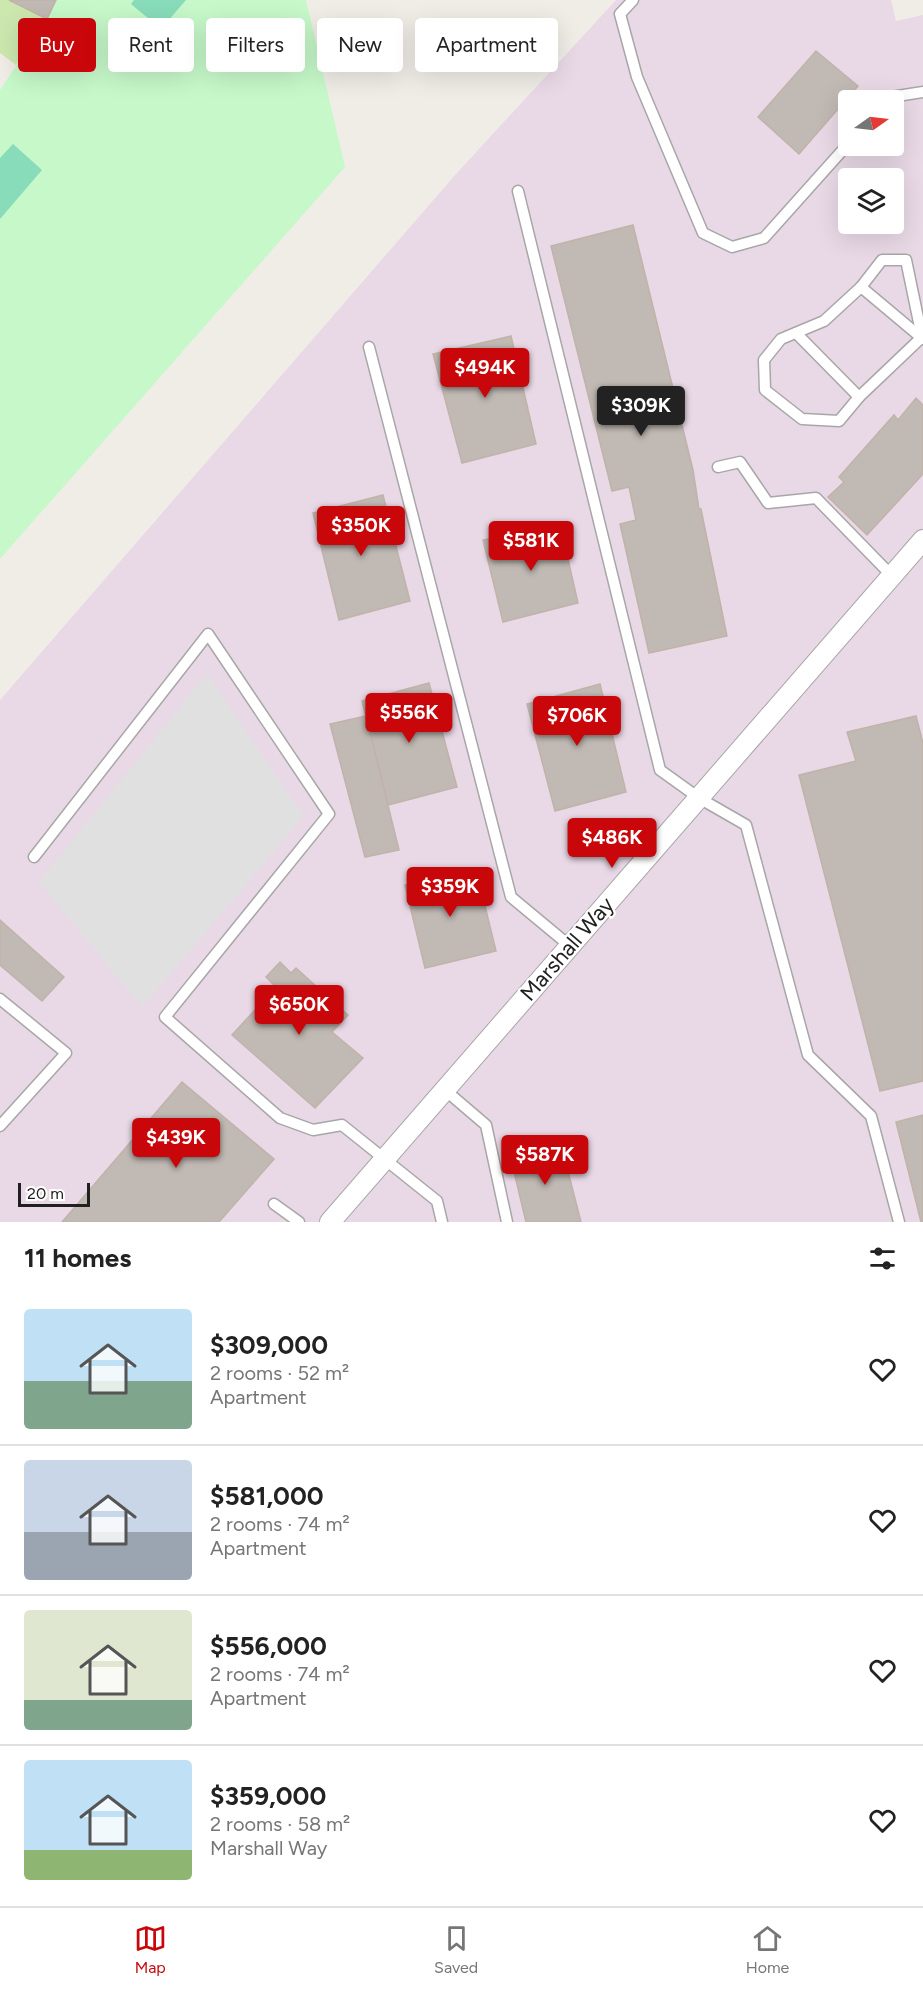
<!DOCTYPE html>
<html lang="en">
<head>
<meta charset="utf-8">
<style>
  :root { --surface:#fff; --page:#f6f6f6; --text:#222; --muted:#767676; --line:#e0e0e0; --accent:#c9070b }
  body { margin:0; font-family:Figtree,sans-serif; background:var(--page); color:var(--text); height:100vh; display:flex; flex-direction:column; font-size:22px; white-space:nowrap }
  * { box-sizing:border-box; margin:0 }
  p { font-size:20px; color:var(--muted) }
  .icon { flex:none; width:33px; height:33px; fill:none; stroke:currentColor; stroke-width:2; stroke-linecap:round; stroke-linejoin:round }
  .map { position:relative; height:1222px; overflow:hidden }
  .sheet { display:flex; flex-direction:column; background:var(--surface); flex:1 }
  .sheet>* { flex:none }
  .top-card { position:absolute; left:18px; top:18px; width:600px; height:54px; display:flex; gap:12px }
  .needle { width:39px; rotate:76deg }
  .buttons { position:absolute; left:838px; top:90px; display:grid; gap:12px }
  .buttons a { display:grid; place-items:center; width:66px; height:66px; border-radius:6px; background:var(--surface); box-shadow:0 6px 24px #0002; font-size:30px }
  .scale { position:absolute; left:18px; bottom:15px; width:72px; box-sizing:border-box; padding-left:6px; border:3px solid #202020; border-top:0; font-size:16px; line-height:21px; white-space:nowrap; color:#202020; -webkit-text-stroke:4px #fff; paint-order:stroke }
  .price { position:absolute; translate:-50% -51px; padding:0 14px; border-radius:6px; background:var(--accent); color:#fff; font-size:20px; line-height:39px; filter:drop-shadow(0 2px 3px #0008) }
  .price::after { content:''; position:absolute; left:50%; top:36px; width:18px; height:14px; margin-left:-9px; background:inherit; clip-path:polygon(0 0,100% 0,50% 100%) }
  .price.selected { background:#222; color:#fff }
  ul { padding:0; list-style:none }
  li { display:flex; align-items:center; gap:18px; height:150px; padding:0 24px }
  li+li { border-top:2px solid var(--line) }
  li span { display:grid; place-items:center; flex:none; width:168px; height:120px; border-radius:6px; color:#555 }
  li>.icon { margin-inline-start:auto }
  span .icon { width:72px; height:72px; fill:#fffc; stroke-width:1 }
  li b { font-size:26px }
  h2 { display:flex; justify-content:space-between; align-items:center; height:72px; padding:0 24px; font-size:26px }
  .tag { padding:0 21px; border-radius:6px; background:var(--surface); box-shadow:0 6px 24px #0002; font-size:21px; line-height:54px }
  .tag.selected { background:var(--accent); color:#fff }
  .tab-bar { display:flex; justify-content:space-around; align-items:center; height:84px; border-top:2px solid var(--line); background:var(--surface); font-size:16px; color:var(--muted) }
  .tab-bar a { display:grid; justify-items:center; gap:3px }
  .tab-bar .selected { color:var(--accent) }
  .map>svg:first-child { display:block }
  .industrial { fill:#e9d9e6; fill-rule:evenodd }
  .grass { fill:#cce8af }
  .park { fill:#c6f8c9 }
  .pitch { fill:#88dcba }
  .parking { fill:#e0e0e0 }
  .building { fill:#c1b9b3; stroke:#c1b3a9; stroke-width:1.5 }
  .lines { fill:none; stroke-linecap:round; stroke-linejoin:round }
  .service-casing { stroke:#a7a7a7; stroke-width:13 }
  .minor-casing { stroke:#a7a7a7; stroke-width:22 }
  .service { stroke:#fff; stroke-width:10 }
  .minor { stroke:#fff; stroke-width:20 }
  .labels { text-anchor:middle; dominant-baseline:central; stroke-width:4.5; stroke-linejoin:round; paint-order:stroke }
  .street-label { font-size:22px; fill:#202020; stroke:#fff }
</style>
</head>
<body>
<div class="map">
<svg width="923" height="1222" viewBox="0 0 923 1222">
  <rect width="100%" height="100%" fill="#f0ede7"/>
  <!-- industrial -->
  <path class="industrial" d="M616,0H891L896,21L923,15V1222H0V700L456,174ZM849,100H894V146H849ZM849,178H894V224H849Z"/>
  <!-- grass -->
  <polygon class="grass" points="0,0 9,0 47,19 16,65 0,53"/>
  <!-- park -->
  <polygon class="park" points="56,0 306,0 345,167 0,559 0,90 47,19"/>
  <!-- pitch -->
  <g class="pitch">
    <polygon points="134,0 186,0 161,29 131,4"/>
    <polygon points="13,144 42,170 0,219 0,158"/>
  </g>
  <!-- parking -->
  <polygon class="parking" points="207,674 304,816 142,1007 39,882"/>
  <!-- building -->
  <g class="building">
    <polygon points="9,0 56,0 47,19"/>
    <polygon points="816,51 858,86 799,154 758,117"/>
    <polygon points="633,225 693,470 699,509 701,509 727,636 649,653 620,524 636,520 629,487 612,491 551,246"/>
    <polygon points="511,336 536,444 462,463 433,354"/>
    <polygon points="916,398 923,405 923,474 867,535 828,497 844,482 839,477 894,415 898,420"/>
    <polygon points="383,495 410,601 339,620 313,513"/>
    <polygon points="560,524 578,603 503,622 483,540"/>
    <polygon points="429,683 457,787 388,805 362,701"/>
    <polygon points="600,684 626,792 555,811 527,704"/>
    <polygon points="366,716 399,850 365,857 330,724"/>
    <polygon points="916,716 923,743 923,1081 880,1091 799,775 856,761 847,732"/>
    <polygon points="476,869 496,951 425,968 405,885"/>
    <polygon points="0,920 64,977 42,1001 0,965"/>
    <polygon points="280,962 291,973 296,968 348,1015 332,1032 363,1058 315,1108 232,1035 276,987 266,977"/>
    <polygon points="182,1082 274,1159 219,1222 62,1222"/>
    <polygon points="923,1115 923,1222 921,1222 896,1122"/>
    <polygon points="561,1144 581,1222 526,1222 510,1155"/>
  </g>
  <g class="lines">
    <!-- service casing -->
    <g class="service-casing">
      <g id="service">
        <polyline points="633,0 620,14 637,77 703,233 732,247 764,238 849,143"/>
        <polyline points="888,100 891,97 923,92"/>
        <polyline points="518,191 660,770 699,798 746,825 808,1055 871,1116 899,1222"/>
        <polygon points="882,260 906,260 922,337 859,397 839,421 802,419 765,390 764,360 781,339 824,321 861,287"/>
        <polyline points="861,287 923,339"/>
        <polyline points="796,333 859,397"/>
        <polyline points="369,347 511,897 570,946"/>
        <polyline points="718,467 740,462 768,503 816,498 892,576"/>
        <polyline points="34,857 208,634 329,814 165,1017 280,1118 313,1130 342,1125 437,1201 442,1222"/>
        <polyline points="0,999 66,1053 0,1126"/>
        <polyline points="445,1090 486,1125 507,1222"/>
        <polyline points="274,1204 299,1222"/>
      </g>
    </g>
    <!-- minor casing -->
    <g class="minor-casing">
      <polyline id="minor" points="330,1222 923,540"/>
    </g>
    <!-- service -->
    <use href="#service" class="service"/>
    <!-- minor -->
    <use href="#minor" class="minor"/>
  </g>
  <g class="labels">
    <!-- street labels -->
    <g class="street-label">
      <text transform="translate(567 949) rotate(-49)">Marshall Way</text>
    </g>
  </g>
</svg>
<div class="buttons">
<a><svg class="needle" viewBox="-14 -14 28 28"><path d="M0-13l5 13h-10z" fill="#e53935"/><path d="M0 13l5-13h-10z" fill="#767676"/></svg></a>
<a><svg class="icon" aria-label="layers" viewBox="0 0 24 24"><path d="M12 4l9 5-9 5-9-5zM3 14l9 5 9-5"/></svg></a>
</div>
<div class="scale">20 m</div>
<b class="price" style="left:485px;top:399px">$494K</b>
<b class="price selected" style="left:641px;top:437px">$309K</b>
<b class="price" style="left:361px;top:557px">$350K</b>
<b class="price" style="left:531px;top:572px">$581K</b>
<b class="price" style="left:409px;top:744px">$556K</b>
<b class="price" style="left:577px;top:747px">$706K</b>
<b class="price" style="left:612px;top:869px">$486K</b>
<b class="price" style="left:450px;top:918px">$359K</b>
<b class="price" style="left:299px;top:1036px">$650K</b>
<b class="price" style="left:176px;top:1169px">$439K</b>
<b class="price" style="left:545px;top:1186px">$587K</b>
<div class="top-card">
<a class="tag selected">Buy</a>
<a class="tag">Rent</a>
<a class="tag">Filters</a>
<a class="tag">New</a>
<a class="tag">Apartment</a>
</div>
</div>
<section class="sheet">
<h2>11 homes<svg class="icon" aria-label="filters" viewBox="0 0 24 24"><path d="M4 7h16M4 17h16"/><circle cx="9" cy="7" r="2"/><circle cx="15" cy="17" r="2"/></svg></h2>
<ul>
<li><span style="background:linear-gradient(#bfe0f5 60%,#7fa58c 0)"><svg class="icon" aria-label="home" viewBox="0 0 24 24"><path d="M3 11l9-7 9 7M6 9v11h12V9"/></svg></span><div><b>$309,000</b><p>2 rooms · 52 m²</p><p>Apartment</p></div><svg class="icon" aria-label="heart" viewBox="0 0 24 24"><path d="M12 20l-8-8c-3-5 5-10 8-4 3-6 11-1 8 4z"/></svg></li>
<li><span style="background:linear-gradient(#c9d6e8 60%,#9aa5b1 0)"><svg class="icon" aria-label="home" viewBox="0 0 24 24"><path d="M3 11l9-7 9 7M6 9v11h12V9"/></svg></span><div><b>$581,000</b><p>2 rooms · 74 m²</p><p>Apartment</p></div><svg class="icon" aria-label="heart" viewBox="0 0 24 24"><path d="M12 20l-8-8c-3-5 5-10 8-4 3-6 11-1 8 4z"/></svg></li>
<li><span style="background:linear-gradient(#dfe7d0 75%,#7fa58c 0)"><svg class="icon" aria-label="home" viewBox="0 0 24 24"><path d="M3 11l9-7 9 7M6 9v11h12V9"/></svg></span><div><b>$556,000</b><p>2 rooms · 74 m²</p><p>Apartment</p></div><svg class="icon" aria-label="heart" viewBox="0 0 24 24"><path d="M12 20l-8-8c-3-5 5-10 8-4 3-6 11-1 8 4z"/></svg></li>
<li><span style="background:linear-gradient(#bfe0f5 75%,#8fb573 0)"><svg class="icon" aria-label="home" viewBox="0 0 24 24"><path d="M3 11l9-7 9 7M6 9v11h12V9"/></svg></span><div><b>$359,000</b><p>2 rooms · 58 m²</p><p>Marshall Way</p></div><svg class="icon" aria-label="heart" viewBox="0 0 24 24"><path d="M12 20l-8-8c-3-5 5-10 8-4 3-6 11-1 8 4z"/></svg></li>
</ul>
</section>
<nav class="tab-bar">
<a class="selected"><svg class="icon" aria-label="map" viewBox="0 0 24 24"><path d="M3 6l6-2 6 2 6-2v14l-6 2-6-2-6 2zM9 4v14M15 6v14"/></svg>Map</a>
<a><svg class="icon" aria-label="saved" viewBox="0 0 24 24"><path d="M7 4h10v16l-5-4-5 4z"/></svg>Saved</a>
<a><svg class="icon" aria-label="home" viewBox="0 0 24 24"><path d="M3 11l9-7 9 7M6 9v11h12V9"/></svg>Home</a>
</nav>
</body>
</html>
